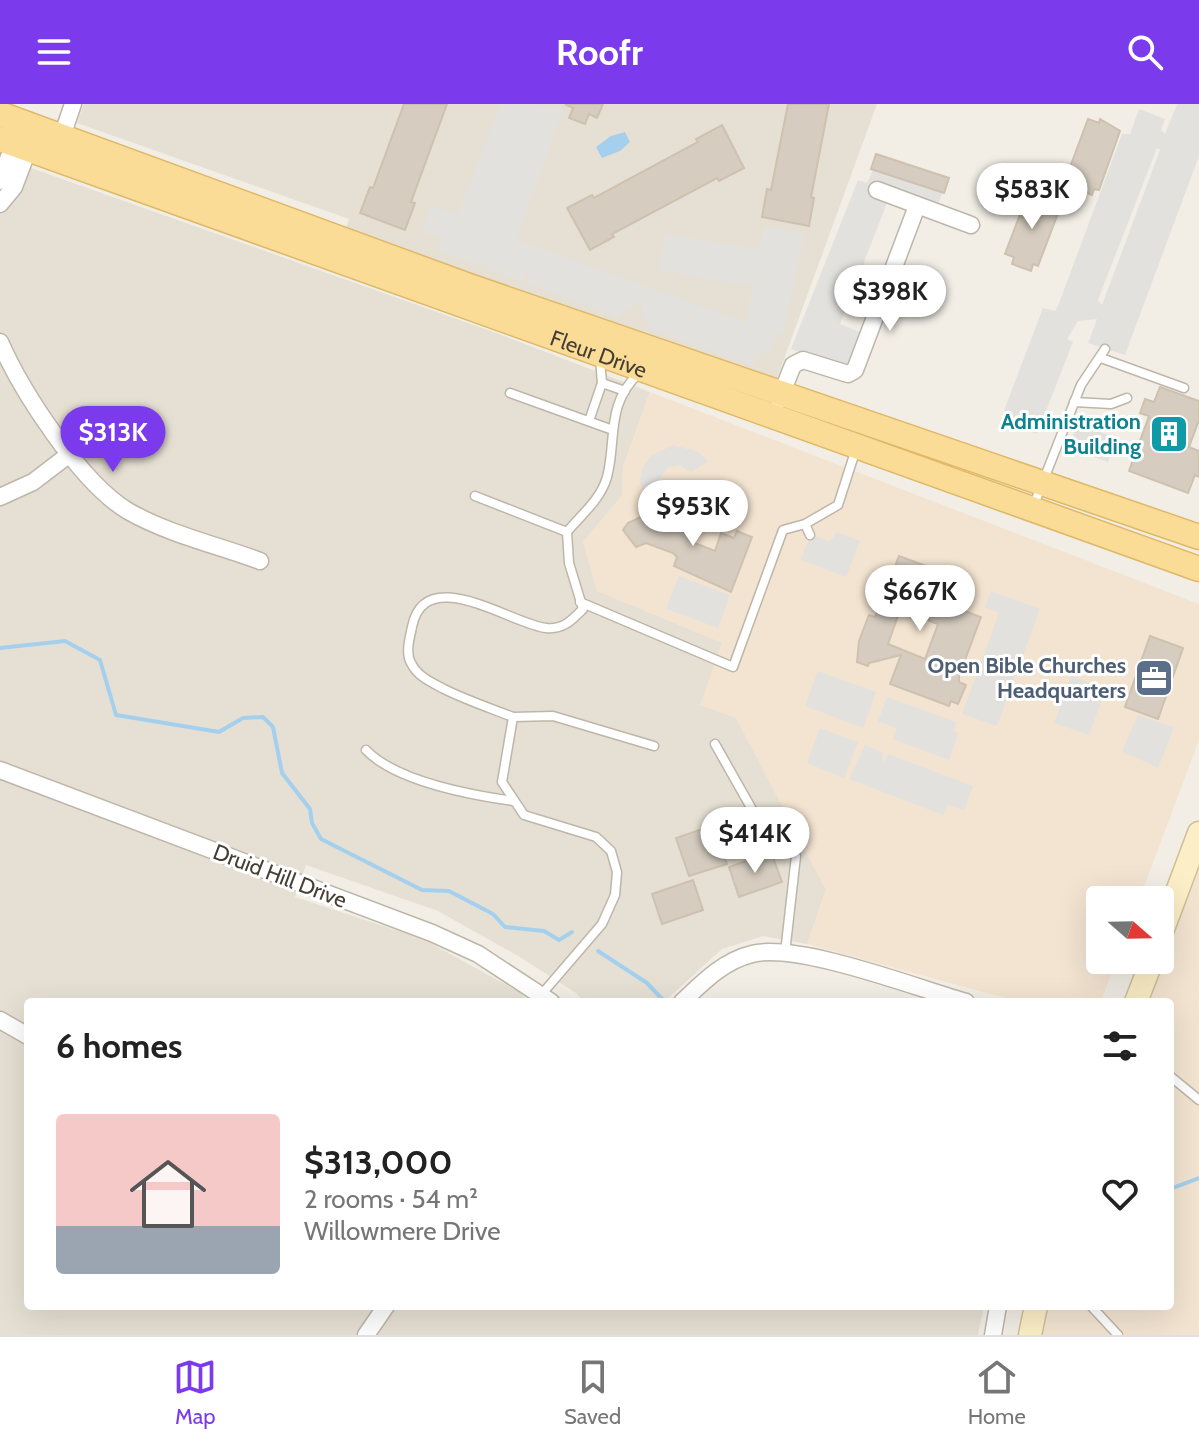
<!DOCTYPE html>
<html lang="en">
<head>
<meta charset="utf-8">
<style>
  :root { --surface:#fff; --page:#f2f2f2; --text:#222; --muted:#767676; --line:#e0e0e0; --accent:#7c3aed }
  body { margin:0; font-family:Cabin,sans-serif; background:var(--page); color:var(--text); height:100vh; display:flex; flex-direction:column; font-size:30px; white-space:nowrap }
  * { box-sizing:border-box; margin:0 }
  p { font-size:26px; color:var(--muted) }
  .icon { flex:none; width:44px; height:44px; fill:none; stroke:currentColor; stroke-width:2; stroke-linecap:round; stroke-linejoin:round }
  .map { position:relative; flex:1; overflow:hidden }
  .sheet { position:absolute; left:24px; top:894px; width:1150px; height:312px; display:flex; flex-direction:column; background:var(--surface); border-radius:8px; box-shadow:0 8px 32px #0002 }
  .sheet>* { flex:none }
  .needle { width:52px; rotate:110deg }
  .controls { position:absolute; left:1086px; top:782px; display:grid; gap:16px }
  .controls a { display:grid; place-items:center; width:88px; height:88px; border-radius:8px; background:var(--surface); box-shadow:0 8px 32px #0002; font-size:40px }
  .price { position:absolute; translate:-50% -68px; padding:0 18px; border-radius:28px; background:#fff; color:#222; font-size:26px; line-height:52px; filter:drop-shadow(0 2px 4px #0008) }
  .price::after { content:''; position:absolute; left:50%; top:48px; width:24px; height:18px; margin-left:-12px; background:inherit; clip-path:polygon(0 0,100% 0,50% 100%) }
  .price.current { background:var(--accent); color:#fff }
  ul { padding:0; list-style:none }
  li { display:flex; align-items:center; gap:24px; height:200px; padding:0 32px }
  li+li { border-top:2px solid var(--line) }
  li span { display:grid; place-items:center; flex:none; width:224px; height:160px; border-radius:8px; color:#555 }
  li>.icon { margin-inline-start:auto }
  span .icon { width:96px; height:96px; fill:#fffc; stroke-width:1 }
  li b { font-size:34px }
  h2 { display:flex; justify-content:space-between; align-items:center; height:96px; padding:0 32px; font-size:34px }
  header { display:flex; justify-content:space-between; align-items:center; height:104px; padding:0 32px; background:var(--accent); color:#fff; font-size:36px; font-weight:700 }
  .dock { display:flex; justify-content:space-around; align-items:center; height:112px; border-top:2px solid var(--line); background:var(--surface); font-size:22px; color:var(--muted) }
  .dock a { display:grid; justify-items:center; gap:4px }
  .dock .current { color:var(--accent) }
  .map>svg:first-child { display:block }
  .residential { fill:#e6e0d4 }
  .commercial { fill:#f3e4d1 }
  .parking { fill:#e3e1de; fill-rule:evenodd }
  .water { fill:#a4d0ed }
  .lines { fill:none; stroke-linecap:round; stroke-linejoin:round }
  .stream { stroke:#a4d0ed; stroke-width:4 }
  .building { fill:#d6ccbf; stroke:#cec1af; stroke-width:2; fill-rule:evenodd }
  .lane-casing { stroke:#bdb6a9; stroke-width:11 }
  .street-casing { stroke:#bdb6a9; stroke-width:19 }
  .secondary-casing { stroke:#d0c097; stroke-width:25 }
  .primary-casing { stroke:#deb867; stroke-width:27 }
  .lane { stroke:#fff; stroke-width:8 }
  .street { stroke:#fff; stroke-width:16 }
  .secondary { stroke:#fceec6; stroke-width:22 }
  .primary { stroke:#fadc97; stroke-width:24 }
  .labels { text-anchor:middle; dominant-baseline:central; stroke-width:6; stroke-linejoin:round; paint-order:stroke }
  .street-label { font-size:22px; fill:#443e35; stroke:#fff }
  .culture-label { font-size:22px; font-weight:bold; fill:#0d838f; stroke:#fff; text-anchor:end }
  .service-label { font-size:22px; font-weight:bold; fill:#4e5e75; stroke:#fff; text-anchor:end }
</style>
</head>
<body>
<header><svg class="icon" aria-label="menu" viewBox="0 0 24 24"><path d="M4 6h16M4 12h16M4 18h16"/></svg>Roofr<svg class="icon" aria-label="search" viewBox="0 0 24 24"><circle cx="10" cy="10" r="6"/><path d="M15 15l6 6"/></svg></header>
<div class="map">
<svg width="1199" height="1231" viewBox="0 0 1199 1231">
  <rect width="100%" height="100%" fill="#f2eee6"/>
  <!-- residential -->
  <g class="residential">
    <polygon points="84,0 877,0 772,288 342,136 349,115 77,19"/>
    <polygon points="0,53 499,230 650,288 623,363 622,392 583,438 722,539 736,613 826,786 807,840 763,832 722,845 664,898 584,898 576,889 520,853 438,807 306,761 295,793 423,835 519,888 530,898 28,898 28,1202 984,1202 978,1231 0,1231"/>
  </g>
  <!-- commercial -->
  <g class="commercial">
    <polygon points="650,288 1199,500 1199,636 1139,796 1100,796 1100,856 1116,856 1101,898 1020,898 807,840 826,786 736,614 700,601 722,539 597,487 583,438 622,392 623,363"/>
    <polygon points="1199,749 1199,1231 1030,1231 1036,1202 1170,1202 1170,898 1136,898 1160,856 1160,840"/>
  </g>
  <!-- parking -->
  <g class="parking">
    <polygon points="501,0 564,3 516,136 747,219 754,172 750,173 749,182 659,165 665,130 760,146 764,123 804,130 783,230 776,229 772,245 756,253 753,262 646,223 648,217 642,209 642,201 637,199 628,207 621,207 619,213 527,179 529,168 525,169 522,177 501,170 500,161 495,168 484,163 485,155 478,161 437,146 441,134 422,127 431,102 458,111"/>
    <path d="M1177,0H1199V52L1125,251L1088,239L1097,215L1078,217L1067,235L1073,238L1037,330L1000,317L1043,204L1055,207L1058,202L1122,30H1130L1139,5L1165,15L1161,26L1165,30ZM1157,44L1160,46L1102,201L1098,196Z"/>
    <polygon points="873,66 942,89 933,114 887,99 840,220 869,232 856,269 791,245 858,76 867,79"/>
    <polygon points="1077,320 1117,334 1108,358 1069,344"/>
    <polygon points="673,341 699,348 708,358 691,368 679,361 667,364 645,398 640,374 643,362 651,352"/>
    <polygon points="837,428 860,437 846,473 801,456 810,431 830,437"/>
    <polygon points="679,472 730,491 718,524 666,505"/>
    <polygon points="991,487 1040,505 997,622 962,610 999,509 985,503"/>
    <polygon points="818,567 876,588 863,624 805,602"/>
    <polygon points="1071,572 1106,584 1089,631 1054,619"/>
    <polygon points="887,593 956,618 954,627 958,630 949,656 893,635 897,625 878,617"/>
    <polygon points="1138,611 1174,623 1158,664 1122,647"/>
    <polygon points="820,624 858,638 844,674 807,659"/>
    <polygon points="865,641 882,648 883,660 888,650 973,682 964,706 948,701 943,711 849,675"/>
  </g>
  <!-- water -->
  <polygon class="water" points="625,28 630,38 620,47 602,54 596,43 611,32"/>
  <g class="lines">
    <!-- stream -->
    <g class="stream">
      <polyline points="0,544 65,537 100,556 116,611 219,628 243,614 263,613 273,623 282,669 310,705 312,719 321,735 422,786 449,787 493,810 505,823 544,827 559,836 572,828"/>
      <polyline points="598,847 647,879 665,898"/>
      <polyline points="1170,1085 1199,1074"/>
    </g>
  </g>
  <!-- building -->
  <g class="building">
    <polygon points="404,0 447,0 411,98 415,99 405,126 360,109 370,83 373,84"/>
    <polygon points="565,0 603,0 597,14 589,10 585,20 569,14 573,4"/>
    <polygon points="788,0 829,0 811,93 814,94 809,122 762,113 767,85 771,86"/>
    <polygon points="1088,15 1099,19 1100,15 1120,27 1099,86 1094,85 1092,91 1073,84 1075,78 1066,74"/>
    <polygon points="722,21 744,64 719,77 717,74 612,130 614,133 590,146 567,104 592,91 594,94 698,38 696,35"/>
    <polygon points="876,50 949,74 944,89 871,65"/>
    <polygon points="1034,87 1048,92 1046,98 1060,104 1038,162 1033,160 1031,167 1012,160 1014,153 1005,150 1027,92 1031,93"/>
    <polygon points="1160,283 1199,297 1199,316 1189,343 1199,347 1199,373 1195,371 1188,389 1129,367 1149,312 1140,309 1145,295 1154,298"/>
    <polygon points="685,408 701,413 692,438 715,447 721,429 734,434 737,427 752,433 731,488 674,462 677,453 673,449 646,439 636,443 623,426 628,419 647,410 680,422"/>
    <path d="M899,452L956,473L945,500L981,513L959,572V578L966,581L958,600L951,597L949,602L890,580L901,551L869,559L868,562L857,558L859,537L869,511L875,513ZM900,506L938,520L925,555L888,540Z"/>
    <polygon points="1150,532 1183,544 1158,615 1125,603"/>
    <polygon points="714,721 727,760 689,772 676,734"/>
    <polygon points="771,748 782,778 739,793 729,763"/>
    <polygon points="693,776 703,806 662,820 652,790"/>
  </g>
  <g class="lines">
    <!-- lane casing -->
    <g class="lane-casing">
      <g id="lane">
        <polyline points="1101,254 1184,284"/>
        <polyline points="602,279 625,287"/>
        <polyline points="510,289 610,325"/>
        <polyline points="1074,298 1111,300 1127,294"/>
        <polyline points="589,317 602,279 600,255"/>
        <polyline points="475,392 567,428"/>
        <polyline points="1033,403 1081,281 1105,245"/>
        <polyline points="805,420 810,431"/>
        <polyline points="580,498 733,563 783,426 805,420 838,401 856,345"/>
        <polyline points="513,613 553,612 654,642"/>
        <polyline points="715,640 758,716 786,738 796,752 785,849"/>
        <path d="M366,646C396,677 471,691 513,697"/>
        <path d="M541,891L602,820L615,791L617,768L611,747L596,733L524,711L502,678L513,613C490,604 466,596 444,585C431,578 418,573 411,559C405,549 410,533 412,523C425,458 511,520 546,524C563,526 572,516 583,505L569,459L567,428C581,411 601,395 607,373C617,336 605,301 639,269"/>
        <polyline points="1170,972 1199,996"/>
        <polyline points="1091,1202 1118,1231"/>
      </g>
    </g>
    <!-- street casing -->
    <g class="street-casing">
      <g id="street">
        <polyline points="59,41 73,0"/>
        <polyline points="0,77 17,31"/>
        <polyline points="877,86 971,121"/>
        <polyline points="0,100 14,83 31,38"/>
        <path d="M0,238C22,288 81,379 128,407C168,430 217,441 260,457"/>
        <polyline points="779,296 793,261 803,256 848,270 855,266 917,102"/>
        <polyline points="0,393 33,378 71,349"/>
        <polyline points="0,666 432,829 478,850 551,898"/>
        <path d="M682,898C702,879 723,857 752,850C797,838 917,884 966,898"/>
        <polyline points="0,916 28,932"/>
        <polyline points="366,1231 386,1202"/>
        <polyline points="993,1231 998,1202"/>
      </g>
    </g>
    <!-- secondary casing -->
    <g class="secondary-casing">
      <g id="secondary">
        <polyline points="1160,833 1199,729"/>
        <polyline points="1136,898 1152,856"/>
        <polyline points="1030,1231 1036,1202"/>
      </g>
    </g>
    <!-- primary casing -->
    <g class="primary-casing">
      <g id="primary">
        <polyline points="0,10 469,182 1199,433"/>
        <path id="s1" d="M0,35L1199,465"/>
      </g>
    </g>
    <!-- lane -->
    <use href="#lane" class="lane"/>
    <!-- street -->
    <use href="#street" class="street"/>
    <!-- secondary -->
    <use href="#secondary" class="secondary"/>
    <!-- primary -->
    <use href="#primary" class="primary"/>
  </g>
  <!-- icons -->
  <defs>
    <g id="building-square" transform="scale(2)"><rect x="-9" y="-9" width="18" height="18" rx="4" fill="#0f9aa8" stroke="#fff"/><path d="M-4-6H4V6H1V3H-1V6H-4ZM-2.5-4.3h1.7v1.8h-1.7ZM.8-4.3h1.7v1.8H.8ZM-2.5-1h1.7V.8h-1.7ZM.8-1h1.7V.8H.8Z" fill="#fff"/></g>
    <g id="office-square" transform="scale(2)"><rect x="-9" y="-9" width="18" height="18" rx="4" fill="#5c6f8a" stroke="#fff"/><path d="M-6-3h4V-5.5h4V-3h4V5H-6ZM-1-4.5V-3h2v-1.5ZM-6 0V1H6V0Z" fill="#fff"/></g>
  </defs>
  <g fill-rule="evenodd">
    <use href="#building-square" x="1169" y="330"/>
    <use href="#office-square" x="1154" y="574"/>
  </g>
  <g class="labels">
    <!-- street labels -->
    <g class="street-label">
      <text stroke="none"><textPath href="#s1" startOffset="636">Fleur Drive</textPath></text>
      <text transform="translate(280 772) rotate(21)">Druid Hill Drive</text>
    </g>
    <!-- culture labels -->
    <g class="culture-label">
      <text x="1141" y="317">Administration<tspan x="1141" dy="25">Building</tspan></text>
    </g>
    <!-- service labels -->
    <g class="service-label">
      <text x="1126" y="561">Open Bible Churches<tspan x="1126" dy="25">Headquarters</tspan></text>
    </g>
  </g>
</svg>
<div class="controls">
<a><svg class="needle" viewBox="-14 -14 28 28"><path d="M0-13l5 13h-10z" fill="#e53935"/><path d="M0 13l5-13h-10z" fill="#767676"/></svg></a>
</div>
<b class="price" style="left:1032px;top:127px">$583K</b>
<b class="price" style="left:890px;top:229px">$398K</b>
<b class="price current" style="left:113px;top:370px">$313K</b>
<b class="price" style="left:693px;top:444px">$953K</b>
<b class="price" style="left:920px;top:529px">$667K</b>
<b class="price" style="left:755px;top:771px">$414K</b>
<section class="sheet">
<h2>6 homes<svg class="icon" aria-label="filters" viewBox="0 0 24 24"><path d="M4 7h16M4 17h16"/><circle cx="9" cy="7" r="2"/><circle cx="15" cy="17" r="2"/></svg></h2>
<ul>
<li><span style="background:linear-gradient(#f6c9c9 70%,#9aa5b1 0)"><svg class="icon" aria-label="home" viewBox="0 0 24 24"><path d="M3 11l9-7 9 7M6 9v11h12V9"/></svg></span><div><b>$313,000</b><p>2 rooms · 54 m²</p><p>Willowmere Drive</p></div><svg class="icon" aria-label="heart" viewBox="0 0 24 24"><path d="M12 20l-8-8c-3-5 5-10 8-4 3-6 11-1 8 4z"/></svg></li>
</ul>
</section>
</div>
<nav class="dock">
<a class="current"><svg class="icon" aria-label="map" viewBox="0 0 24 24"><path d="M3 6l6-2 6 2 6-2v14l-6 2-6-2-6 2zM9 4v14M15 6v14"/></svg>Map</a>
<a><svg class="icon" aria-label="saved" viewBox="0 0 24 24"><path d="M7 4h10v16l-5-4-5 4z"/></svg>Saved</a>
<a><svg class="icon" aria-label="home" viewBox="0 0 24 24"><path d="M3 11l9-7 9 7M6 9v11h12V9"/></svg>Home</a>
</nav>
</body>
</html>
